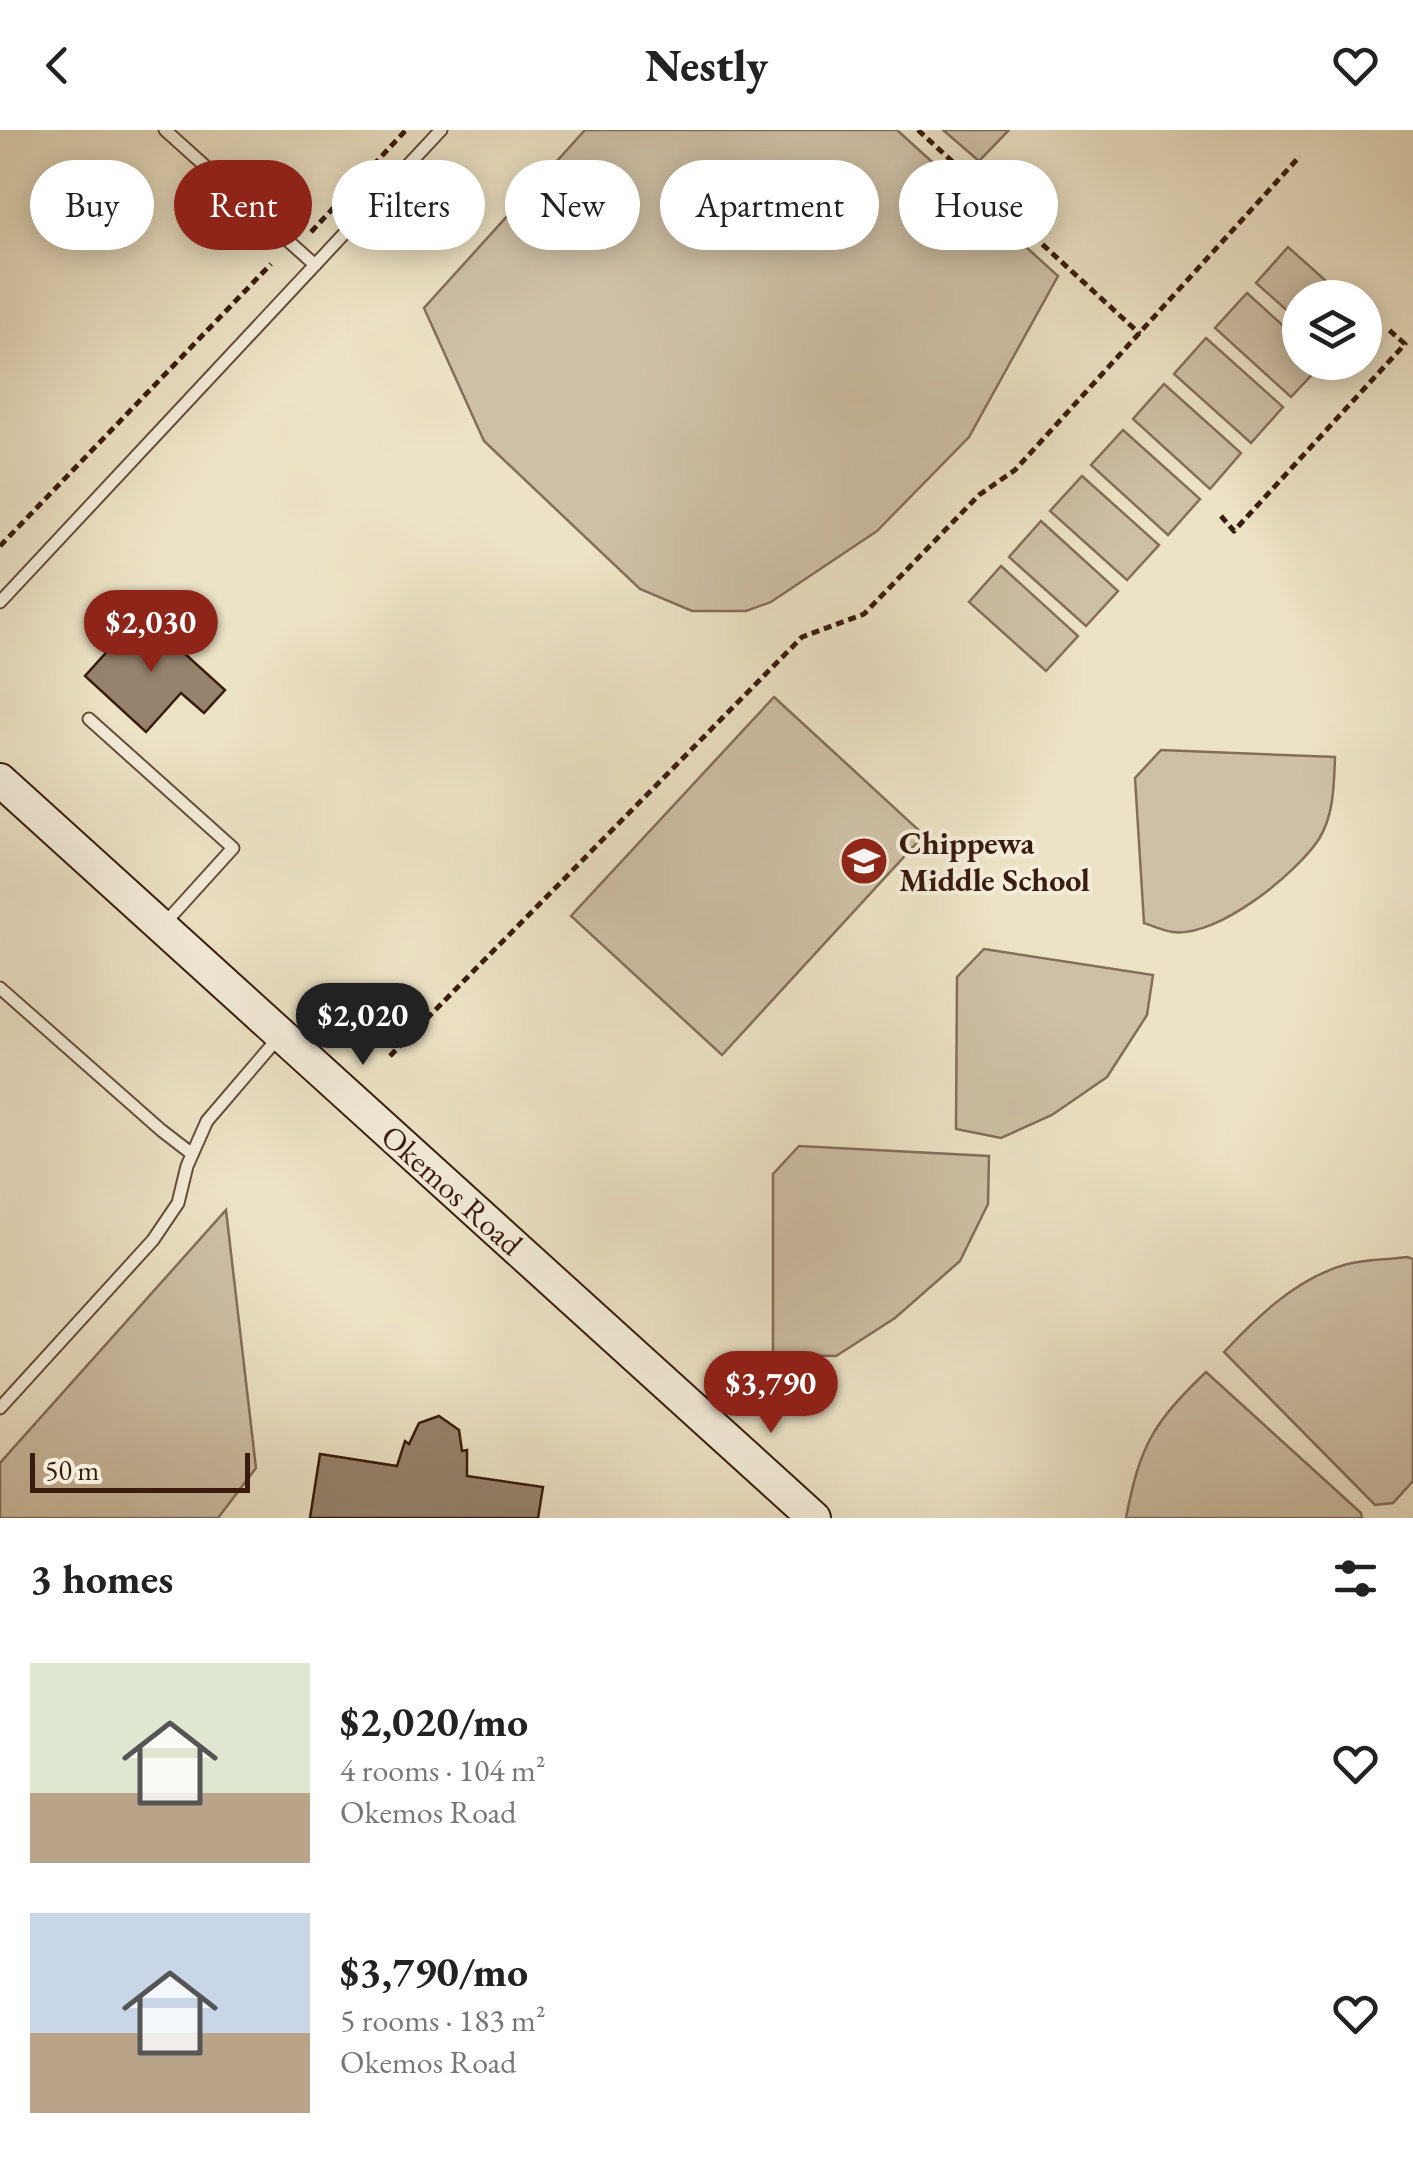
<!DOCTYPE html>
<html lang="en">
<head>
<meta charset="utf-8">
<style>
  :root { --surface:#fff; --page:#f2f2f2; --text:#222; --muted:#767676; --accent:#8f2418 }
  body { margin:0; font-family:"EB Garamond",serif; background:var(--page); color:var(--text); height:100vh; display:flex; flex-direction:column; font-size:38px; white-space:nowrap }
  * { box-sizing:border-box; margin:0 }
  p { font-size:32px; color:var(--muted) }
  .icon { flex:none; width:55px; height:55px; fill:none; stroke:currentColor; stroke-width:2; stroke-linecap:round; stroke-linejoin:round }
  .map { position:relative; height:1388px; overflow:hidden }
  .details { display:flex; flex-direction:column; background:var(--surface); flex:1 }
  .details>* { flex:none }
  .top-card { position:absolute; left:30px; top:30px; width:1355px; height:90px; display:flex; gap:20px }
  .tools { position:absolute; left:1282px; top:150px; display:grid; gap:20px }
  .tools a { display:grid; place-items:center; width:100px; height:100px; border-radius:50%; background:var(--surface); box-shadow:0 5px 25px #0003; font-size:50px }
  .scale { position:absolute; left:30px; bottom:25px; width:220px; box-sizing:border-box; padding-left:10px; border:5px solid #391c0d; border-top:0; font-size:28px; line-height:35px; white-space:nowrap; color:#391c0d; -webkit-text-stroke:8px #f3ecd9; paint-order:stroke }
  .price { position:absolute; translate:-50% -85px; padding:0 22px; border-radius:35px; background:var(--accent); color:#fff; font-size:32px; line-height:65px; filter:drop-shadow(0 2px 5px #0008) }
  .price::after { content:''; position:absolute; left:50%; top:60px; width:30px; height:22px; margin-left:-15px; background:inherit; clip-path:polygon(0 0,100% 0,50% 100%) }
  .price.on { background:#222; color:#fff }
  ul { padding:0; list-style:none }
  li { display:flex; align-items:center; gap:30px; height:250px; padding:0 30px }
  li span { display:grid; place-items:center; flex:none; width:280px; height:200px; border-radius:0px; color:#555 }
  li>.icon { margin-inline-start:auto }
  span .icon { width:120px; height:120px; fill:#fffc; stroke-width:1 }
  li b { font-size:42px }
  h2 { display:flex; justify-content:space-between; align-items:center; height:120px; padding:0 30px; font-size:42px }
  .pill { padding:0 35px; border-radius:45px; background:var(--surface); box-shadow:0 5px 25px #0003; font-size:35px; line-height:90px }
  .pill.on { background:var(--accent); color:#fff }
  header { display:flex; justify-content:space-between; align-items:center; height:130px; padding:0 30px; background:var(--surface); font-size:45px; font-weight:800 }
  .map>svg:first-child { display:block }
  .green { fill:#cec0a6; stroke:#846e5a; stroke-width:2.5 }
  .building { fill:#96836d; stroke:#391c0d; stroke-width:2.5 }
  .lines { fill:none; stroke-linecap:round; stroke-linejoin:round }
  .lane-casing { stroke:#664e3b; stroke-width:15 }
  .secondary-casing { stroke:#391c0d; stroke-width:36 }
  .path { stroke:#391c0d; stroke-width:5; stroke-dasharray:8 5; stroke-linecap:butt }
  .lane { stroke:#f3ecd9; stroke-width:11 }
  .secondary { stroke:#f3ecd9; stroke-width:32 }
  .labels { text-anchor:middle; dominant-baseline:central; stroke-width:8; stroke-linejoin:round; paint-order:stroke }
  .poi-label { font-size:32px; font-weight:bold; fill:#391c0d; stroke:#f3ecd9; text-anchor:start }
  .street-label { font-size:32px; fill:#391c0d; stroke:#f3ecd9 }
</style>
</head>
<body>
<header><svg class="icon" aria-label="back" viewBox="0 0 24 24"><path d="M15 5l-7 7 7 7"/></svg>Nestly<svg class="icon" aria-label="heart" viewBox="0 0 24 24"><path d="M12 20l-8-8c-3-5 5-10 8-4 3-6 11-1 8 4z"/></svg></header>
<div class="map">
<svg width="1413" height="1388" viewBox="0 0 1413 1388">
  <rect width="100%" height="100%" fill="#ece2c5"/>
  <filter id="stains"><feTurbulence type="fractalNoise" baseFrequency=".002" numOctaves="4"/><feColorMatrix values="0 0 0 0 .2 0 0 0 0 .09 0 0 0 0 .02 0 0 0 .5 -.17"/></filter>
  <radialGradient id="worn" r=".72"><stop offset=".6" stop-color="#630" stop-opacity="0"/><stop offset="1" stop-color="#630" stop-opacity=".3"/></radialGradient>
  <!-- green -->
  <g class="green">
    <polygon points="585,0 897,0 1058,146 969,307 877,401 771,472 746,481 692,481 640,459 484,311 424,178"/>
    <polygon points="943,0 1009,0 979,31"/>
    <polygon points="1288,117 1344,167 1300,168 1300,192 1256,153"/>
    <polygon points="1247,163 1300,211 1300,232 1323,233 1291,267 1215,198"/>
    <polygon points="1206,208 1283,277 1251,313 1174,244"/>
    <polygon points="1164,254 1241,323 1210,359 1133,289"/>
    <polygon points="1123,300 1200,369 1168,405 1091,335"/>
    <polygon points="1082,346 1159,415 1127,450 1050,381"/>
    <polygon points="1041,391 1118,461 1086,496 1009,427"/>
    <polygon points="1001,436 1078,506 1046,541 969,472"/>
    <polygon points="774,567 924,705 722,925 571,786"/>
    <path d="M1161,620L1335,627C1334,654 1334,685 1319,709C1296,744 1217,808 1173,802C1164,801 1153,796 1144,793L1135,648Z"/>
    <polygon points="984,819 1153,845 1147,885 1107,947 1052,985 1001,1008 956,999 957,847"/>
    <polygon points="799,1016 989,1026 988,1074 960,1131 895,1188 836,1226 773,1225 773,1044"/>
    <polygon points="226,1080 256,1338 218,1388 0,1388 0,1333"/>
    <path d="M1407,1127L1413,1129V1351L1393,1373L1375,1375L1224,1222C1257,1187 1296,1149 1344,1135C1363,1129 1387,1130 1407,1127Z"/>
    <path d="M1206,1242L1361,1383L1362,1388H1126C1140,1315 1153,1293 1206,1242Z"/>
  </g>
  <!-- building -->
  <g class="building">
    <polygon points="141,484 225,560 204,583 181,563 146,602 85,546"/>
    <polygon points="439,1286 459,1300 462,1321 467,1320 467,1346 543,1357 538,1388 310,1388 320,1324 397,1336 405,1311 409,1314 419,1293"/>
  </g>
  <g class="lines">
    <!-- lane casing -->
    <g class="lane-casing">
      <g id="lane">
        <polyline points="165,0 315,135"/>
        <polyline points="0,472 441,0"/>
        <polyline points="89,589 233,718 165,793"/>
        <polyline points="0,858 161,1000 192,1024"/>
        <polyline points="0,1278 153,1110 178,1073 187,1036 207,991 278,908"/>
      </g>
    </g>
    <!-- secondary casing -->
    <g class="secondary-casing">
      <polyline id="secondary" points="0,650 814,1388"/>
    </g>
    <!-- path -->
    <g class="path">
      <polyline points="918,0 1140,204"/>
      <polyline points="311,102 406,0"/>
      <polyline points="1221,386 1234,401 1405,214 1388,199"/>
      <polyline points="0,416 271,134"/>
      <polyline points="390,926 802,507 864,484 979,365 1015,340 1300,26"/>
    </g>
    <!-- lane -->
    <use href="#lane" class="lane"/>
    <!-- secondary -->
    <use href="#secondary" class="secondary"/>
  </g>
  <!-- icons -->
  <defs>
    <g id="school-disc" transform="scale(2.5)"><circle r="9.5" fill="#8f2418" stroke="#f3ecd9"/><path d="M0-5L7-2L0 1L-7-2ZM-4 1L0 2.5L4 1V4Q0 6-4 4Z" fill="#fff"/></g>
  </defs>
  <g fill-rule="evenodd">
    <use href="#school-disc" x="864" y="731"/>
  </g>
  <g class="labels">
    <!-- poi labels -->
    <g class="poi-label">
      <text x="899" y="713">Chippewa<tspan x="899" dy="37">Middle School</tspan></text>
    </g>
    <!-- street labels -->
    <g class="street-label">
      <text transform="translate(452 1060) rotate(42)">Okemos Road</text>
    </g>
  </g>
  <rect width="100%" height="100%" filter="url(#stains)"/>
  <rect width="100%" height="100%" fill="url(#worn)"/>
</svg>
<div class="tools">
<a><svg class="icon" aria-label="layers" viewBox="0 0 24 24"><path d="M12 4l9 5-9 5-9-5zM3 14l9 5 9-5"/></svg></a>
</div>
<div class="scale">50 m</div>
<b class="price" style="left:151px;top:545px">$2,030</b>
<b class="price on" style="left:363px;top:938px">$2,020</b>
<b class="price" style="left:771px;top:1306px">$3,790</b>
<div class="top-card">
<a class="pill">Buy</a>
<a class="pill on">Rent</a>
<a class="pill">Filters</a>
<a class="pill">New</a>
<a class="pill">Apartment</a>
<a class="pill">House</a>
</div>
</div>
<section class="details">
<h2>3 homes<svg class="icon" aria-label="filters" viewBox="0 0 24 24"><path d="M4 7h16M4 17h16"/><circle cx="9" cy="7" r="2"/><circle cx="15" cy="17" r="2"/></svg></h2>
<ul>
<li><span style="background:linear-gradient(#dfe7d0 65%,#b9a48a 0)"><svg class="icon" aria-label="home" viewBox="0 0 24 24"><path d="M3 11l9-7 9 7M6 9v11h12V9"/></svg></span><div><b>$2,020/mo</b><p>4 rooms · 104 m²</p><p>Okemos Road</p></div><svg class="icon" aria-label="heart" viewBox="0 0 24 24"><path d="M12 20l-8-8c-3-5 5-10 8-4 3-6 11-1 8 4z"/></svg></li>
<li><span style="background:linear-gradient(#c9d6e8 60%,#b9a48a 0)"><svg class="icon" aria-label="home" viewBox="0 0 24 24"><path d="M3 11l9-7 9 7M6 9v11h12V9"/></svg></span><div><b>$3,790/mo</b><p>5 rooms · 183 m²</p><p>Okemos Road</p></div><svg class="icon" aria-label="heart" viewBox="0 0 24 24"><path d="M12 20l-8-8c-3-5 5-10 8-4 3-6 11-1 8 4z"/></svg></li>
</ul>
</section>
</body>
</html>
